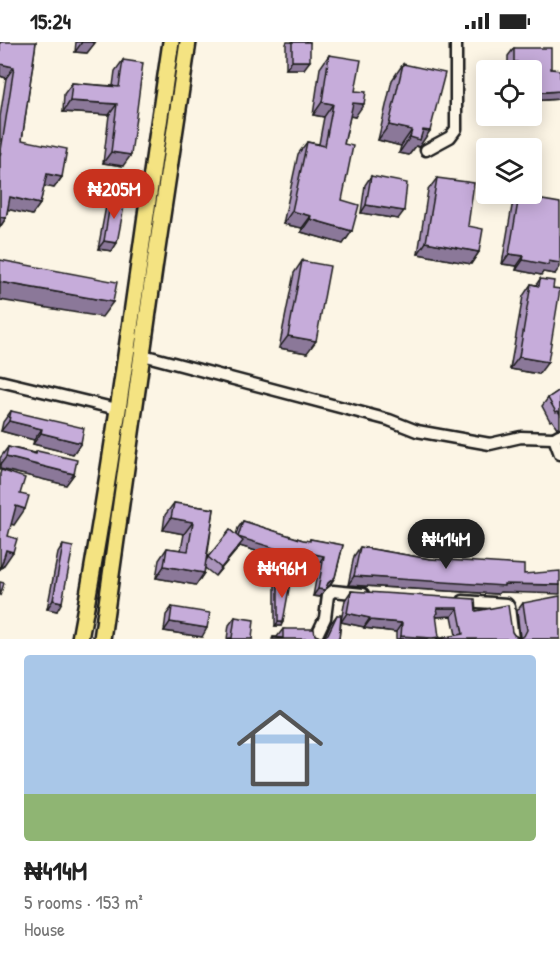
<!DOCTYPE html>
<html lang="en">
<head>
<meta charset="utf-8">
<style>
  :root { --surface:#fff; --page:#f2f2f2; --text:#222; --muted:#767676; --line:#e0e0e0; --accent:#c8321e }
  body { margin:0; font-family:"Patrick Hand",sans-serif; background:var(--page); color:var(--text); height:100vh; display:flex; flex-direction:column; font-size:22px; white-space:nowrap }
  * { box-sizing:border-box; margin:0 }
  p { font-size:20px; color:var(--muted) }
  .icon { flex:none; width:33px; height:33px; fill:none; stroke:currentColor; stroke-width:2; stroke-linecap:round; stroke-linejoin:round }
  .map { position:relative; height:597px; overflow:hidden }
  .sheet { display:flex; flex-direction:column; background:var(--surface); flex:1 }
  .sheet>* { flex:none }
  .controls { position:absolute; left:476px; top:18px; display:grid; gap:12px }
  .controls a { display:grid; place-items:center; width:66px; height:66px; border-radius:6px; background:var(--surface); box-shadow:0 3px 15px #0003; font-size:30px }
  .price { position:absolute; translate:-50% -51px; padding:0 14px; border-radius:21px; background:var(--accent); color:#fff; font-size:20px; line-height:39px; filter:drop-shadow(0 2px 3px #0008) }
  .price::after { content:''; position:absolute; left:50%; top:36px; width:18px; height:14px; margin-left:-9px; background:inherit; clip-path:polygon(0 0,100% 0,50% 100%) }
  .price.on { background:#222; color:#fff }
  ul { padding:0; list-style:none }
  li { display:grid; align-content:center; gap:12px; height:318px; padding:0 24px }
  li+li { border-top:2px solid var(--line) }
  li span { display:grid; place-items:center; height:186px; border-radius:6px; color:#555 }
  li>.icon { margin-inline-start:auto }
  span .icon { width:108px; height:108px; fill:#fffc; stroke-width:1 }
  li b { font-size:26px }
  .status { display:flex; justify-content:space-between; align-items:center; height:42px; padding:0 30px; background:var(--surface); direction:ltr }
  .status svg { height:16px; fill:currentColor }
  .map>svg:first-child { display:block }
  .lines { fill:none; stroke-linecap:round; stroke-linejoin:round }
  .minor-casing { stroke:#1c1c1c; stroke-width:15 }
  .primary-casing { stroke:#1c1c1c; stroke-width:20 }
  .minor { stroke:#fcf5e5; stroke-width:10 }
  .primary { stroke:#f4e382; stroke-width:15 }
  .wall { fill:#aa94bb; stroke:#1c1c1c; stroke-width:1.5; fill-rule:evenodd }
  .shaded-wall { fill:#8b7899; stroke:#1c1c1c; stroke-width:1.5 }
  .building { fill:#c6acda; stroke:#1c1c1c; stroke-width:1.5 }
</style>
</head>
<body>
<div class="status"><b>15:24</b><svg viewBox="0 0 49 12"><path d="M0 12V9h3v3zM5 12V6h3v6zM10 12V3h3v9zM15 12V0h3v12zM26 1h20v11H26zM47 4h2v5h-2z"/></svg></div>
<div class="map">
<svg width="560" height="597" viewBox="0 0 560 597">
  <rect width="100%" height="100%" fill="#fcf5e5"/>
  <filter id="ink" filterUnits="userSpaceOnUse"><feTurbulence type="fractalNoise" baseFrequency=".0167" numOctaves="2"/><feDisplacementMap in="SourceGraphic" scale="12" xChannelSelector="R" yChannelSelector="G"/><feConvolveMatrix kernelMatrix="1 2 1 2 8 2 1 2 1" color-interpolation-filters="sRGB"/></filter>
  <g filter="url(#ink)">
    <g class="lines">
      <!-- minor casing -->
      <g class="minor-casing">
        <g id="minor">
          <polyline points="426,108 450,95 456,87 456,0"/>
          <polyline points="143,313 389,378 417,389 490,402 521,395 554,396"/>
          <polyline points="0,339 117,367"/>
          <polyline points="559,393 554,396 560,412"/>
          <polyline points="463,559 507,562 509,565 513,597"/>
          <polyline points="315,597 325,576 328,553 333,549 363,552"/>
        </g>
      </g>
      <!-- primary casing -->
      <g class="primary-casing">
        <g id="primary">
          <path d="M80,597C117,399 141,199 171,0"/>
          <polyline points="102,597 154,227 188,0"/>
        </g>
      </g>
      <!-- minor -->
      <use href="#minor" class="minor"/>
      <!-- primary -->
      <use href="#primary" class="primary"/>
    </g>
    <!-- wall -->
    <g class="wall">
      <polygon points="36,0 22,98 62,135 54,146 44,144 40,162 32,173 8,167 6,176 0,185 0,75 6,36 0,34"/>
      <polygon points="76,0 95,0 87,11 75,10"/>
      <polygon points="287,0 310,0 304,27 286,27 286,2"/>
      <polygon points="514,6 551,27 560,28 560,57 531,59 531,28 508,28 508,14"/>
      <polygon points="329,13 355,49 355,75 350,74 344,102 342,158 352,189 343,202 301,190 302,186 283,182 298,112 307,100 319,102 324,75 313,73 320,26"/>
      <polygon points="123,18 123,124 103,121 109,73 63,70 64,52 72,41 113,44 115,29"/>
      <polygon points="403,22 419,105 416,104 409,113 399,111 401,104 378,98 392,38"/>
      <polygon points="371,134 398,177 361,171 365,143"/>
      <polygon points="437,136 479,210 471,222 418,212 428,148"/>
      <polygon points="519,154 555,232 543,230 541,233 516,228 517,224 502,222 512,164"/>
      <polygon points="111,156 112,209 98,207 106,164"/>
      <polygon points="302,219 307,311 279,306 294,231"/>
      <polygon points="540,237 539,332 510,327 523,254 531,242 536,243"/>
      <polygon points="560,348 560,386 557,386 552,378 550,379 542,364 548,356"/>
      <polygon points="11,369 81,401 73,412 33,402 34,398 1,389 3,380"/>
      <polygon points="8,405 35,411 37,409 74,432 66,443 0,427 0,416"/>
      <polygon points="174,461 214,467 207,517 230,488 236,493 238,486 243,479 303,498 309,499 310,497 343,503 335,535 330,543 326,545 320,555 313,554 319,521 298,516 295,521 240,504 215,534 205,526 204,531 196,543 156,536 159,518 167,506 181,508 184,492 163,488 165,473"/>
      <polygon points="63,503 57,569 47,567 58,511"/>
      <polygon points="360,505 430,517 524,532 498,552 348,543 354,514"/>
      <polygon points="278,539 281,584 275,584 275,543"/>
      <path d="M351,549L476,569L512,590L514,593L519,596L520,595L517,569L523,561L560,597H396V590L364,586V585L341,580L339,597H272L273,595H277L283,587L315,593L322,596L325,594L331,581L337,573L341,579L345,558ZM452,574L456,593L437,597L436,575Z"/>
      <polygon points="172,565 202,595 164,589 166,573"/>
      <polygon points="235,575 252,597 227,597 229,583"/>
    </g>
    <!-- shaded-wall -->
    <g class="shaded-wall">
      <polygon points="82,0 91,0 95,1 87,11 75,10"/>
      <polygon points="292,19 310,19 304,27 286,27"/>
      <polygon points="514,20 517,20 512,28 508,28"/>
      <polygon points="0,22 14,25 6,36 0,34"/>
      <polygon points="560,49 560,57 531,59 531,51"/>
      <polygon points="70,59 117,62 109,73 63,70"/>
      <polygon points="322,60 333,62 324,75 313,73"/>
      <polygon points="353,61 364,62 355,75 344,73"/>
      <polygon points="389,83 412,88 401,104 378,98"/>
      <polygon points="423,88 430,89 419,105 416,104 409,113 399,111 410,95"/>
      <polygon points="111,110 131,113 123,124 103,121"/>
      <polygon points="47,132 62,135 54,146 39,143"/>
      <polygon points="10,155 40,162 32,173 2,166"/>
      <polygon points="366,163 404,169 398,177 361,171"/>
      <polygon points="292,169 311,174 302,186 283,182"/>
      <polygon points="0,175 6,176 0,185"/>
      <polygon points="310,177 352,189 343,202 301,190"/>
      <polygon points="104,199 117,201 112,209 98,207"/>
      <polygon points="426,200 479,210 471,222 418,212"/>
      <polygon points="509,212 524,214 517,224 502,222"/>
      <polygon points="523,218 549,219 560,221 560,225 555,232 543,230 541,233 516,228"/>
      <polygon points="0,240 113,260 102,275 0,258"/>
      <polygon points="288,294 316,299 307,311 279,306"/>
      <polygon points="519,315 548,320 539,332 510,327"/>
      <polygon points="9,379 42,387 34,398 1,389"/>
      <polygon points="41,391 81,401 73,412 33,402"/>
      <polygon points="6,415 74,432 66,443 0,427 0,423"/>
      <polygon points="16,464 25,467 14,483 5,480"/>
      <polygon points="171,476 193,480 184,492 163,488"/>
      <polygon points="238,495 324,514 319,521 298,516 295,521 240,504 215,534 221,526"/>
      <polygon points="6,508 13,510 2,526 0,526"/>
      <polygon points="164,524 204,531 196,543 156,536"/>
      <polygon points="354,534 504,542 560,543 560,552 500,550 498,552 348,543"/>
      <polygon points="335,535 330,543 323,548 328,541"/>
      <polygon points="318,547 325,548 320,555 313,554"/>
      <polygon points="53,558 62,560 57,569 47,567"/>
      <polygon points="437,566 458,566 452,574 436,575 432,580"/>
      <polygon points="347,571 370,576 364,585 341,580"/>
      <polygon points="370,578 402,581 396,590 364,586"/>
      <polygon points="170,580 207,586 202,595 164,589"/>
      <polygon points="278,580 283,580 281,584 275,584"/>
      <polygon points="401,594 439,595 437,597 399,597"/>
    </g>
    <!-- building -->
    <g class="building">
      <polygon points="0,0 36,0 22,98 67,107 62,135 47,132 40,162 10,155 6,176 0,175 0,115 14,25 0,22"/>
      <rect x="292" y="0" width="18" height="19"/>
      <polygon points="514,6 551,6 551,27 560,28 560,49 531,51 531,28 518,28 517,20 514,20"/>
      <polygon points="329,13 361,18 355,49 366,50 364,62 353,61 344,102 353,104 342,158 359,163 352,189 310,177 311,174 292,169 307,100 325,104 333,62 322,60"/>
      <polygon points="123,18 143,21 131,113 111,110 117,62 70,59 72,41 119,45"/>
      <polygon points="403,22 445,31 430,89 423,88 420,98 410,95 412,88 389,83"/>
      <polygon points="371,134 407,141 404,169 366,163"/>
      <polygon points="437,136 474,141 468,184 483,187 479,210 426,200"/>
      <polygon points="519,154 560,161 560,221 549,219 548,223 523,218 524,214 509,212"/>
      <polygon points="111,156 125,159 117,201 104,199"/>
      <polygon points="0,218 117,240 113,260 0,240"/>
      <polygon points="302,219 330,224 316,299 288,294"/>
      <polygon points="540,237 554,239 553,246 560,247 548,320 519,315 531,242 539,244"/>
      <polygon points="560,348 560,372 558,369 556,370 548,356"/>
      <polygon points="11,369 84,386 81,401 41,391 42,387 9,379"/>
      <polygon points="8,405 36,412 37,409 77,418 74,432 6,415"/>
      <polygon points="1,428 25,436 20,452 29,454 25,467 16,464 8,494 17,497 13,510 6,508 0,528 0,432"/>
      <polygon points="174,461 214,467 204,531 164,524 167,506 188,509 193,480 171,476"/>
      <polygon points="243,479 303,498 310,499 310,497 343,503 335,535 328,541 325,548 318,547 324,514 301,509 300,514 238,495"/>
      <polygon points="230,488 243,499 221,526 208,515"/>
      <polygon points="63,503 73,505 62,560 53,558"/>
      <polygon points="360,505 430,517 524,523 524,532 560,529 560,543 504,542 504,544 354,534"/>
      <polygon points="278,539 290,541 283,580 278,580"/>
      <polygon points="0,540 4,541 0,554"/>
      <polygon points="351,549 475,557 476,569 508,563 512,590 514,593 519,596 524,594 527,588 523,561 560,554 560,597 436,597 463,592 458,566 437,566 438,571 436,572 439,595 432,596 401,594 402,581 370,578 370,576 347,571"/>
      <polygon points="172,565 210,571 207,586 170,580"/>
      <polygon points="337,573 341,573 339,597 273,597 273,595 283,596 283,587 314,587 315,593 322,596 328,592"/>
      <polygon points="235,575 254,578 252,597 229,597 229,596 232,596"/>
    </g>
  </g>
</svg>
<div class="controls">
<a><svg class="icon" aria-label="locate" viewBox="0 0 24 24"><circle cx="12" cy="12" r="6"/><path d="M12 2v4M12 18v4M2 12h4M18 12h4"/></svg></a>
<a><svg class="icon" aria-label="layers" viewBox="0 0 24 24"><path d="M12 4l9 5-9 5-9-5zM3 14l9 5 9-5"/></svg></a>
</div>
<b class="price" style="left:114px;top:178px">₦205M</b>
<b class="price on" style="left:446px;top:528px">₦414M</b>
<b class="price" style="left:282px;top:557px">₦496M</b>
</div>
<section class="sheet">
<ul>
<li><span style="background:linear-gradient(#a9c7e8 75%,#8fb573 0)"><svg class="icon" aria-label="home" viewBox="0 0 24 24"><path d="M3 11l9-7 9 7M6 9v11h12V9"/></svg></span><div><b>₦414M</b><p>5 rooms · 153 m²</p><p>House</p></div></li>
</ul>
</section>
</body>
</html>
